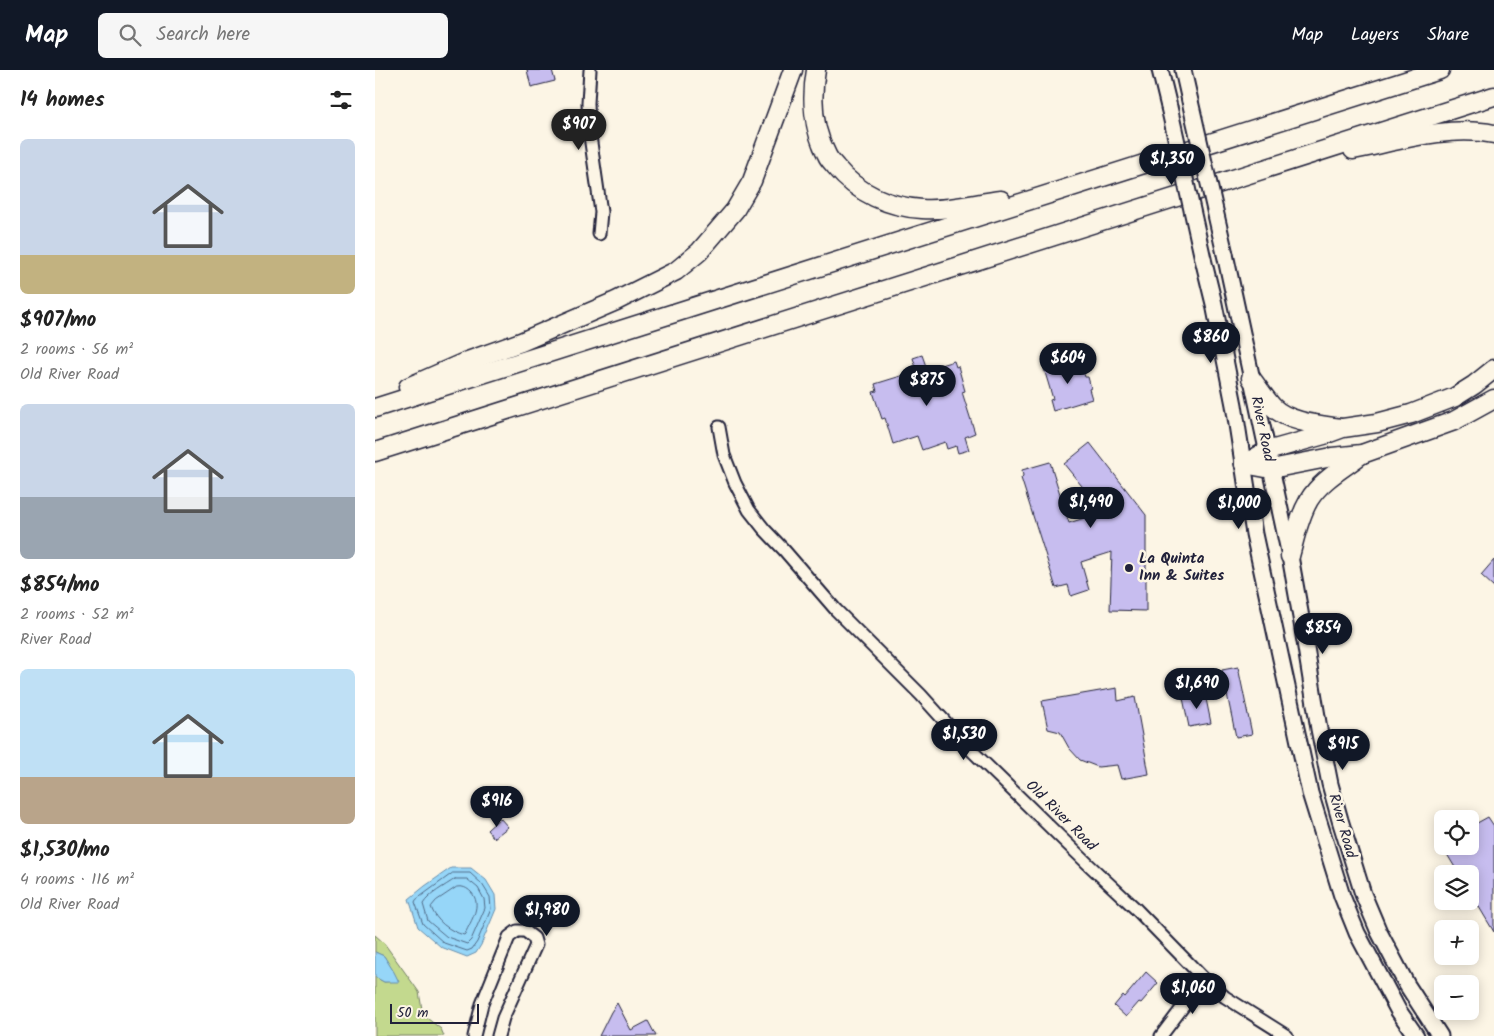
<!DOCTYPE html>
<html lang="en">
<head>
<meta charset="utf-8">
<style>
  :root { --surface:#fff; --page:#f6f6f6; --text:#222; --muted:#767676; --accent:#111827 }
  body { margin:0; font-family:Kalam,sans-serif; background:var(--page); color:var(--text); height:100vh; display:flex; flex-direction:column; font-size:19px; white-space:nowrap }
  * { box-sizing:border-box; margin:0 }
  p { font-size:16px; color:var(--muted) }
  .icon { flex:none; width:28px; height:28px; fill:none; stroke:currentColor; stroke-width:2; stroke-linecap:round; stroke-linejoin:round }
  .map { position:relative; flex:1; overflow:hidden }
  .details { display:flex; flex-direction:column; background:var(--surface); width:375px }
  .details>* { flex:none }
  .buttons { position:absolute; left:1059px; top:740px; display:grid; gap:10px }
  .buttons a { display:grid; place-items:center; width:45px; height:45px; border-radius:8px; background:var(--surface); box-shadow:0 2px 12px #0003; font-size:25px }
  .scale { position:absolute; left:15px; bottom:12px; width:89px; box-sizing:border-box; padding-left:5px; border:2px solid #22223b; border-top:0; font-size:14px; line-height:18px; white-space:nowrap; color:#22223b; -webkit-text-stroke:4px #fcf5e5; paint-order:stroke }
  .price { position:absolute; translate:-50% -42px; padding:0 11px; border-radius:18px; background:var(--accent); color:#fff; font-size:16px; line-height:32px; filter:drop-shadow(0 1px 2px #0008) }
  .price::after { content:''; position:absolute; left:50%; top:30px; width:15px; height:11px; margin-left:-8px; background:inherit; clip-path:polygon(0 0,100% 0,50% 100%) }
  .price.on { background:#222; color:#fff }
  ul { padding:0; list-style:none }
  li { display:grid; align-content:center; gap:10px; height:265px; padding:0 20px }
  li span { display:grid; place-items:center; height:155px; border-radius:8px; color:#555 }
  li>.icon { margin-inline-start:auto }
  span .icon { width:90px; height:90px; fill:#fffc; stroke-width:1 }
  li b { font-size:21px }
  h2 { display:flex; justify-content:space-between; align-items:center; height:60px; padding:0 20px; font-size:21px }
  header { display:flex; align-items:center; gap:30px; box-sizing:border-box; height:70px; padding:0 25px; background:var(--accent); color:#fff }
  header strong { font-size:24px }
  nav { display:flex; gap:28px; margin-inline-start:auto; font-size:18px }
  .search { width:350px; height:45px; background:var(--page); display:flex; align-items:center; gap:12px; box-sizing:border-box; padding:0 18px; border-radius:8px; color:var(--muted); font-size:19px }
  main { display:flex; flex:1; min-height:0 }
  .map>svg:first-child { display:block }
  .green { fill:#c3d98e; stroke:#727e64 }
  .water { fill:#96d6f8; stroke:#688eac }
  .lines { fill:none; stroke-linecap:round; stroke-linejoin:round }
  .shore { stroke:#506a87; stroke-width:1 }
  .building { fill:#c7bdef; stroke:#22223b }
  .minor-casing { stroke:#22223b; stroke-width:15 }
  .major-casing { stroke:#22223b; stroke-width:19 }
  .highway-casing { stroke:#22223b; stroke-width:21 }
  .minor { stroke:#fcf5e5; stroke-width:11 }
  .major { stroke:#fcf5e5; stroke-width:15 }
  .highway { stroke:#fcf5e5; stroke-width:18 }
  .major-bridge-casing { stroke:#22223b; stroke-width:19; stroke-linecap:butt }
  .major-bridge { stroke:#fcf5e5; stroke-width:15 }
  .poi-dot { fill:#22223b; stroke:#fcf5e5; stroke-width:2 }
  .labels { text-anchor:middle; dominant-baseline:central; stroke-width:5; stroke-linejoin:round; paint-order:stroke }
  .street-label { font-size:15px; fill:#22223b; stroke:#fcf5e5 }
  .poi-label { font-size:15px; font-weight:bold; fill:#22223b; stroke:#fcf5e5; text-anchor:start }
</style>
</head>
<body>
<header>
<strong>Map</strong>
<div class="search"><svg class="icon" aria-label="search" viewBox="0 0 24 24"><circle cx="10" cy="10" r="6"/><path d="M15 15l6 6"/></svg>Search here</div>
<nav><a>Map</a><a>Layers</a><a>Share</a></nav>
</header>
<main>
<section class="details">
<h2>14 homes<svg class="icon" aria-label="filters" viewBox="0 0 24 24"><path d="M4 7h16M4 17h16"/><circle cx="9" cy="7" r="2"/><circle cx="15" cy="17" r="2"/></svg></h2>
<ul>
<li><span style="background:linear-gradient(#c9d6e8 75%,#c2b280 0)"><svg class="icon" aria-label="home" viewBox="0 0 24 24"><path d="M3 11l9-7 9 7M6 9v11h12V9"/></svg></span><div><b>$907/mo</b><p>2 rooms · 56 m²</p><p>Old River Road</p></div></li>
<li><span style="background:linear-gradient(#c9d6e8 60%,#9aa5b1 0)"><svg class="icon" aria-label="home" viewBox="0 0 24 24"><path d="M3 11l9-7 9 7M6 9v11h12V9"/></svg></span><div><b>$854/mo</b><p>2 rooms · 52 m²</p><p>River Road</p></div></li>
<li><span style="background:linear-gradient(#bfe0f5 70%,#b9a48a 0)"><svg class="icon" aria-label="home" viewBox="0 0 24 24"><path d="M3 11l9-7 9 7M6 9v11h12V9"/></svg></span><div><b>$1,530/mo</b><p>4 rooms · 116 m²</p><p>Old River Road</p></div></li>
</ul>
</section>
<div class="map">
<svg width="1119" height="966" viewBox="0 0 1119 966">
  <rect width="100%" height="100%" fill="#fcf5e5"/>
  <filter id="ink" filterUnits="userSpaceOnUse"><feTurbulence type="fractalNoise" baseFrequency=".02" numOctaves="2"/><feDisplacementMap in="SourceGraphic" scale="10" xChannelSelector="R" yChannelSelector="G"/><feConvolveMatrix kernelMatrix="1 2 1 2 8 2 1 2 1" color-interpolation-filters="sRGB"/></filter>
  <g filter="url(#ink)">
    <!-- green -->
    <polygon class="green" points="0,865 9,873 44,922 48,945 66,959 69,966 0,966 0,907 9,912 23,911 9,886 0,882"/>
    <!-- water -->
    <g class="water">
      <polygon points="76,798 96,798 111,810 120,825 121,839 106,875 101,883 92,887 66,877 43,857 34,829 50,816"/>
      <polygon points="0,882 9,886 19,902 24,912 9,912 0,907"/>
    </g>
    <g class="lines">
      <!-- shore -->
      <g class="shore">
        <polygon points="78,803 95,803 107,814 115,827 116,839 102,872 97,879 92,881 69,873 48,854 40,832 41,830"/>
        <path d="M80,809H92L103,818L109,829L110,838L96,870L92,874L72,867L53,851L48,834C54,824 70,816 80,809Z"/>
        <path d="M82,817C88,816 92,818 96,822C108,835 96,850 90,864L89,865C74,861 61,851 56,837L61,831Z"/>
      </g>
    </g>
    <!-- building -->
    <g class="building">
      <polygon points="152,0 177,0 180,11 156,17"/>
      <polygon points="547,285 552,299 579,291 581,297 583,296 590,321 587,322 600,363 590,367 594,380 583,383 581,376 572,379 570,372 547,380 542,366 518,374 510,348 507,349 498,322 502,321 500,314 542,301 538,288"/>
      <polygon points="704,288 710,307 713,307 716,318 714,319 717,329 678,341 675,330 678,329 669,299"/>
      <polygon points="715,373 771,445 771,541 735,540 737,482 706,492 714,520 696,526 693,515 681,518 646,408 648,406 647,400 675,392 694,453 728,442 689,394"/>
      <polygon points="1119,490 1119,517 1106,505"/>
      <polygon points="863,597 877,664 861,667 847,600"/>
      <polygon points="742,618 743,631 760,627 774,704 746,709 742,695 723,697 705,690 694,678 685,662 673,659 667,631"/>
      <polygon points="830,624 836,653 814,657 808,628"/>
      <polygon points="1113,747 1119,756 1119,862 1095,822 1095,804 1084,804 1067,776 1095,776 1095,757"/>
      <polygon points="125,748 133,757 119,768 112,760"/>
      <polygon points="771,902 783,913 766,933 764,932 751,947 739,936 748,925 750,927"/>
      <polygon points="242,933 256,960 273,951 281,966 224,966 236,942"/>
    </g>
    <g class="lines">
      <!-- minor casing -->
      <g class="minor-casing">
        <g id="minor">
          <polyline points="215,0 213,33 214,59 226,142 224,164"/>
          <polyline points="344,357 349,385 360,413 374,440 389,459 409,480 461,540 546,625 593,677 713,794 761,839 829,909 850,927 912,966"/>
          <polyline points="99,966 107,934 134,867 142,861 150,861 159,868 161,875 128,948 123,966"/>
          <polyline points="786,966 829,909"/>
        </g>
      </g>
      <!-- major casing -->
      <g class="major-casing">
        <g id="major">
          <polyline points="785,0 794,37"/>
          <polyline points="808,0 815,31"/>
          <polyline points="850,184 915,486 927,553 944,659 955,714 965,750 988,824 1004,862 1032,915 1065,966"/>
          <polyline points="828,189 839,234 859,335 879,464 935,723 967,826 982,863 1023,940 1041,966"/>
        </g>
      </g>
      <!-- highway casing -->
      <g class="highway-casing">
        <g id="highway">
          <path d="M441,0C436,28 438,59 452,85C454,90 458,93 461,97C482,123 514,137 547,139C573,141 601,133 626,130"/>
          <path d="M978,80C1023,71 1073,55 1119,64"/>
          <path d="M876,308C883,317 890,328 898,337C912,352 945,355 965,358"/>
          <polyline points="33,317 90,292 146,272 241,231 301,201 324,182 360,140 377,111 418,0"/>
          <polyline points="0,338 1065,0"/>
          <polyline points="0,382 1119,26"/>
          <polyline points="869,394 892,381 949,365 968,358 1002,353 1036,344 1080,327 1099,315 1119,299"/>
          <polyline points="869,394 896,399 957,387 987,384 1079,351 1119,329"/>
          <path d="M915,486C920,468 924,447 934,430C946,410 969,398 987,384"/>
        </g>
      </g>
      <!-- minor -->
      <use href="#minor" class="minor"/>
      <!-- major -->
      <use href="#major" class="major"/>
      <!-- highway -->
      <use href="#highway" class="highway"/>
      <!-- major-bridge casing -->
      <g class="major-bridge-casing">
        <g id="major-bridge">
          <polyline points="815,31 850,184"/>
          <polyline points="794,37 828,189"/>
        </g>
      </g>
      <!-- major-bridge -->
      <use href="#major-bridge" class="major-bridge"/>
    </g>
  </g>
  <!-- markers -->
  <circle class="poi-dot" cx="754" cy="498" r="5"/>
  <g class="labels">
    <!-- street labels -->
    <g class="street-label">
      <text transform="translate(887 359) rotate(78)">River Road</text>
      <text transform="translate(686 746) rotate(45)">Old River Road</text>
      <text transform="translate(967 756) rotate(74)">River Road</text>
    </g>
    <!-- poi labels -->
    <g class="poi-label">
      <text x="764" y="489">La Quinta<tspan x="764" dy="17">Inn &amp; Suites</tspan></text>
    </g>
  </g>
</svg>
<div class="buttons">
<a><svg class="icon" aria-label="locate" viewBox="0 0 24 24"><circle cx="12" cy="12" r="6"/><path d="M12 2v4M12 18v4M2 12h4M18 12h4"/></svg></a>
<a><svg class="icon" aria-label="layers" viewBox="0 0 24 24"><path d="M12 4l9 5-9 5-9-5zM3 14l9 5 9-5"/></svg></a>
<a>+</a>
<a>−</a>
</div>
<div class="scale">50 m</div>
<b class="price on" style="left:204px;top:81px">$907</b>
<b class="price" style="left:797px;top:116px">$1,350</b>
<b class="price" style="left:836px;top:294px">$860</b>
<b class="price" style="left:693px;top:315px">$604</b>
<b class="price" style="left:552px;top:337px">$875</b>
<b class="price" style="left:716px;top:459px">$1,490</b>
<b class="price" style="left:864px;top:460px">$1,000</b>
<b class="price" style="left:948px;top:585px">$854</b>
<b class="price" style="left:822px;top:640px">$1,690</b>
<b class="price" style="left:589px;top:691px">$1,530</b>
<b class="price" style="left:968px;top:701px">$915</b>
<b class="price" style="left:122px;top:758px">$916</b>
<b class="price" style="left:172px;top:867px">$1,980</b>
<b class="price" style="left:818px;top:945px">$1,060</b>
</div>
</main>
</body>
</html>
